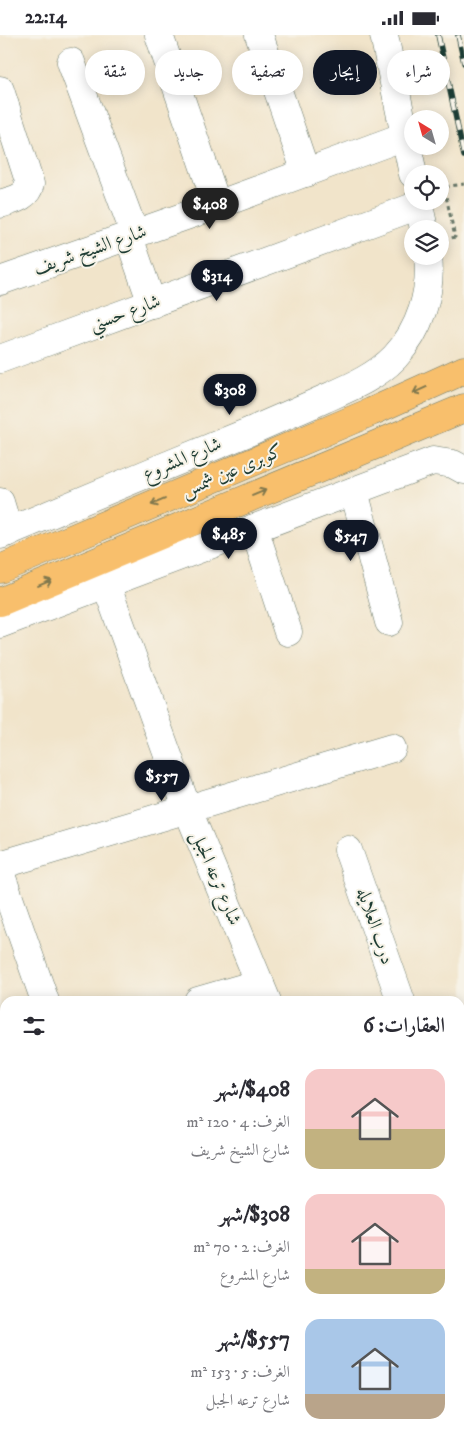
<!DOCTYPE html>
<html lang="ar">
<head>
<meta charset="utf-8">
<style>
  :root { --surface:#fff; --page:#f7f7f7; --text:#2b2b33; --muted:#7c7c81; --accent:#111827 }
  body { margin:0; font-family:"IM FELL DW Pica",Amiri,serif; background:var(--page); color:var(--text); direction:rtl; height:100vh; display:flex; flex-direction:column; font-size:19px; white-space:nowrap }
  * { box-sizing:border-box; margin:0 }
  p { font-size:16px; color:var(--muted) }
  .icon { flex:none; width:28px; height:28px; fill:none; stroke:currentColor; stroke-width:2; stroke-linecap:round; stroke-linejoin:round }
  .map { position:relative; flex:1; overflow:hidden; direction:ltr }
  .sheet { position:absolute; left:0px; top:961px; width:465px; height:446px; display:flex; flex-direction:column; background:var(--surface); border-radius:15px 15px 0 0; box-shadow:0 2px 12px #0003; direction:rtl }
  .sheet>* { flex:none }
  .banner { position:absolute; left:15px; top:15px; width:435px; height:45px; direction:rtl; display:flex; gap:10px }
  .needle { width:32px; rotate:323deg }
  .buttons { position:absolute; left:404px; top:75px; display:grid; gap:10px }
  .buttons a { display:grid; place-items:center; width:45px; height:45px; border-radius:50%; background:var(--surface); box-shadow:0 2px 12px #0003; font-size:25px }
  .price { position:absolute; translate:-50% -42px; padding:0 11px; border-radius:18px; background:var(--accent); color:#fff; font-size:16px; line-height:32px; filter:drop-shadow(0 1px 2px #0008) }
  .price::after { content:''; position:absolute; left:50%; top:30px; width:15px; height:11px; margin-left:-8px; background:inherit; clip-path:polygon(0 0,100% 0,50% 100%) }
  .price.current { background:#222; color:#fff }
  ul { padding:0; list-style:none }
  li { display:flex; align-items:center; gap:15px; height:125px; padding:0 20px }
  li span { display:grid; place-items:center; flex:none; width:140px; height:100px; border-radius:15px; color:#555 }
  li>.icon { margin-inline-start:auto }
  span .icon { width:60px; height:60px; fill:#fffc; stroke-width:1 }
  li b { font-size:21px }
  h2 { display:flex; justify-content:space-between; align-items:center; height:60px; padding:0 20px; font-size:21px }
  .chip { padding:0 18px; border-radius:22px; background:var(--surface); box-shadow:0 2px 12px #0003; font-size:18px; line-height:45px }
  .chip.current { background:var(--accent); color:#fff }
  .status { display:flex; justify-content:space-between; align-items:center; height:35px; padding:0 25px; background:var(--surface); direction:ltr }
  .status svg { height:14px; fill:currentColor }
  .map>svg:first-child { display:block }
  .lines { fill:none; stroke-linecap:round; stroke-linejoin:round }
  .minor-casing { stroke:#687768; stroke-width:29 }
  .major-casing { stroke:#687768; stroke-width:29 }
  .path { stroke:#687768; stroke-width:3; stroke-dasharray:4 4; stroke-linecap:butt }
  .minor { stroke:#fff; stroke-width:28 }
  .major { stroke:#f8bf6c; stroke-width:28 }
  .rail-casing { stroke:#1f3d34; stroke-width:5.5 }
  .rail { stroke:#f7f3e8; stroke-width:4; stroke-dasharray:11; stroke-linecap:butt }
  .oneway { stroke:#81784d }
  .labels { text-anchor:middle; dominant-baseline:central; stroke-width:4; stroke-linejoin:round; paint-order:stroke }
  .street-label { font-size:19px; fill:#1f3d34; stroke:#f7f3e8 }
</style>
</head>
<body>
<div class="status"><b>22:14</b><svg viewBox="0 0 49 12"><path d="M0 12V9h3v3zM5 12V6h3v6zM10 12V3h3v9zM15 12V0h3v12zM26 1h20v11H26zM47 4h2v5h-2z"/></svg></div>
<div class="map">
<svg width="464" height="1407" viewBox="0 0 464 1407">
  <rect width="100%" height="100%" fill="#f7f3e8"/>
  <filter id="ink" filterUnits="userSpaceOnUse"><feTurbulence type="fractalNoise" baseFrequency=".02" numOctaves="2"/><feDisplacementMap in="SourceGraphic" scale="10" xChannelSelector="R" yChannelSelector="G"/><feConvolveMatrix kernelMatrix="1 2 1 2 8 2 1 2 1" color-interpolation-filters="sRGB"/></filter>
  <filter id="wash" filterUnits="userSpaceOnUse"><feTurbulence type="fractalNoise" baseFrequency=".0096" numOctaves="4" result="noise"/><feDisplacementMap in="SourceGraphic" scale="20" xChannelSelector="R" yChannelSelector="G"/><feGaussianBlur stdDeviation="1.12" result="paint"/><feColorMatrix in="noise" values="0 0 0 0 0 0 0 0 0 0 0 0 0 0 0 0 0 1.4 0 .05"/><feComposite in="paint" operator="in"/></filter>
  <g filter="url(#wash)">
    <rect width="100%" height="100%" fill="#f1e4ca"/>
  </g>
  <g filter="url(#ink)">
    <g class="lines">
      <!-- minor casing -->
      <g class="minor-casing">
        <g id="minor">
          <polyline points="159,0 217,170"/>
          <polyline points="259,0 306,138"/>
          <polyline points="384,0 413,139"/>
          <polyline points="71,27 135,200"/>
          <path d="M0,55L30,149C27,163 12,165 0,169"/>
          <polyline points="418,166 424,194"/>
          <polyline points="129,202 152,269"/>
          <polyline points="0,246 217,170 405,101"/>
          <polyline points="0,324 419,170"/>
          <polyline points="354,456 389,587"/>
          <polyline points="0,467 9,497"/>
          <polyline points="254,493 288,597"/>
          <path d="M0,500C84,465 167,430 251,396C275,385 300,375 324,364C349,353 376,342 395,322C420,295 432,258 428,221"/>
          <polyline points="106,549 187,773 267,966"/>
          <polyline points="0,589 433,426 453,429 464,435"/>
          <polyline points="348,815 401,966"/>
          <polyline points="0,830 392,713"/>
          <polyline points="0,837 45,966"/>
          <polyline points="198,966 260,948"/>
          <polyline points="460,1053 464,1067"/>
          <polyline points="0,1106 5,1120"/>
          <polyline points="0,1203 5,1201"/>
          <polyline points="460,1301 464,1299"/>
          <polyline points="0,1375 5,1373"/>
          <polyline points="83,1402 85,1407"/>
          <polyline points="215,1402 217,1407"/>
          <polyline points="435,1402 437,1407"/>
        </g>
      </g>
      <!-- major casing -->
      <g class="major-casing">
        <g id="major">
          <polyline points="0,534 371,377 464,335"/>
          <polyline points="0,567 464,373"/>
        </g>
      </g>
      <!-- path -->
      <polyline class="path" points="444,205 455,202 444,152 464,149"/>
      <!-- minor -->
      <use href="#minor" class="minor"/>
      <!-- major -->
      <use href="#major" class="major"/>
      <!-- rail casing -->
      <g class="rail-casing">
        <g id="rail">
          <polyline points="438,0 464,121"/>
          <polyline points="458,0 464,28"/>
        </g>
      </g>
      <!-- rail -->
      <use href="#rail" class="rail"/>
    </g>
    <!-- one-way arrows -->
    <defs><path id="oneway-shaft" d="M-6 0H5M1.5-3L5.5 0L1.5 3" fill="none" stroke-width="1.6" stroke-linecap="round" stroke-linejoin="round" transform="scale(1.25)"/></defs>
    <g class="oneway">
      <use href="#oneway-shaft" transform="translate(420 355) rotate(156)"/>
      <use href="#oneway-shaft" transform="translate(259 458) rotate(-23)"/>
      <use href="#oneway-shaft" transform="translate(158 467) rotate(157)"/>
      <use href="#oneway-shaft" transform="translate(45 548) rotate(-23)"/>
    </g>
  </g>
  <g class="labels">
    <!-- street labels -->
    <g class="street-label">
      <text transform="translate(90 215) rotate(-19)">شارع الشيخ شريف</text>
      <text transform="translate(125 278) rotate(-20)">شارع حسني</text>
      <text transform="translate(182 424) rotate(-23)">شارع المشروع</text>
      <text transform="translate(232 436) rotate(-23)">كوبرى عين شمس</text>
      <text transform="translate(216 843) rotate(67)">شارع ترعه الجبل</text>
      <text transform="translate(375 891) rotate(71)">درب العلايله</text>
    </g>
  </g>
</svg>
<div class="buttons">
<a><svg class="needle" viewBox="-14 -14 28 28"><path d="M0-13l5 13h-10z" fill="#e53935"/><path d="M0 13l5-13h-10z" fill="#7c7c81"/></svg></a>
<a><svg class="icon" aria-label="locate" viewBox="0 0 24 24"><circle cx="12" cy="12" r="6"/><path d="M12 2v4M12 18v4M2 12h4M18 12h4"/></svg></a>
<a><svg class="icon" aria-label="layers" viewBox="0 0 24 24"><path d="M12 4l9 5-9 5-9-5zM3 14l9 5 9-5"/></svg></a>
</div>
<b class="price current" style="left:210px;top:195px">$408</b>
<b class="price" style="left:217px;top:267px">$314</b>
<b class="price" style="left:230px;top:381px">$308</b>
<b class="price" style="left:229px;top:525px">$485</b>
<b class="price" style="left:351px;top:527px">$547</b>
<b class="price" style="left:162px;top:767px">$557</b>
<div class="banner">
<a class="chip">شراء</a>
<a class="chip current">إيجار</a>
<a class="chip">تصفية</a>
<a class="chip">جديد</a>
<a class="chip">شقة</a>
</div>
<section class="sheet">
<h2>العقارات: 6<svg class="icon" aria-label="filters" viewBox="0 0 24 24"><path d="M4 7h16M4 17h16"/><circle cx="9" cy="7" r="2"/><circle cx="15" cy="17" r="2"/></svg></h2>
<ul>
<li><span style="background:linear-gradient(#f6c9c9 60%,#c2b280 0)"><svg class="icon" aria-label="home" viewBox="0 0 24 24"><path d="M3 11l9-7 9 7M6 9v11h12V9"/></svg></span><div><b>$408/شهر</b><p>الغرف: 4 · 120 m²</p><p>شارع الشيخ شريف</p></div></li>
<li><span style="background:linear-gradient(#f6c9c9 75%,#c2b280 0)"><svg class="icon" aria-label="home" viewBox="0 0 24 24"><path d="M3 11l9-7 9 7M6 9v11h12V9"/></svg></span><div><b>$308/شهر</b><p>الغرف: 2 · 70 m²</p><p>شارع المشروع</p></div></li>
<li><span style="background:linear-gradient(#a9c7e8 75%,#b9a48a 0)"><svg class="icon" aria-label="home" viewBox="0 0 24 24"><path d="M3 11l9-7 9 7M6 9v11h12V9"/></svg></span><div><b>$557/شهر</b><p>الغرف: 5 · 153 m²</p><p>شارع ترعه الجبل</p></div></li>
</ul>
</section>
</div>
</body>
</html>
